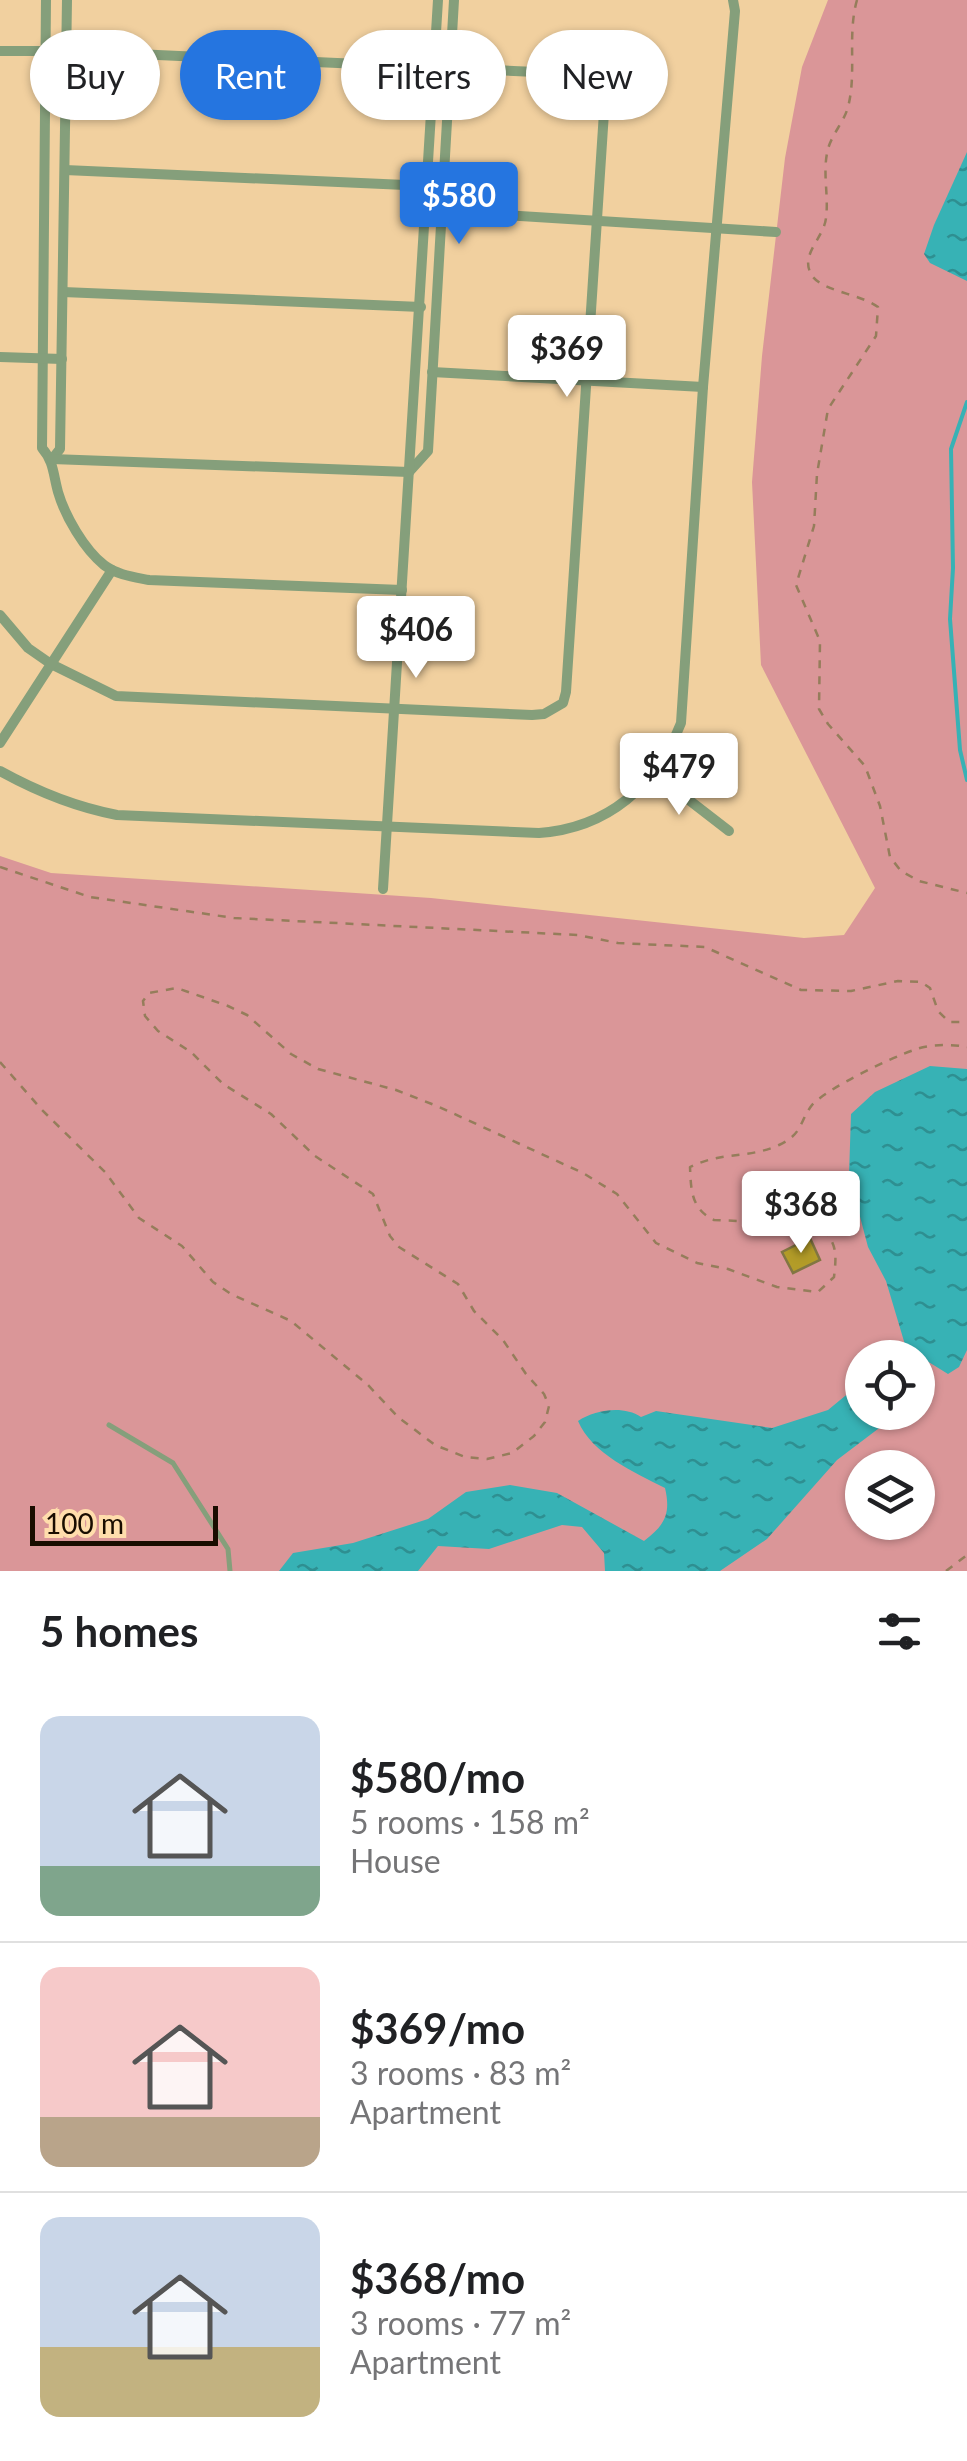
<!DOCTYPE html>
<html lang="en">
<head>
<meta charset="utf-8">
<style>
  :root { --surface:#fff; --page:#f6f6f6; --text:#202124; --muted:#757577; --line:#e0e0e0; --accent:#2575e0 }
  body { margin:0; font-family:Lato,sans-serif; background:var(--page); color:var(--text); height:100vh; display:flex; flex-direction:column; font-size:38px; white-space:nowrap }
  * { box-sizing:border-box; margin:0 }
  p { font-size:32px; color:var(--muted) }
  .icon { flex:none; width:55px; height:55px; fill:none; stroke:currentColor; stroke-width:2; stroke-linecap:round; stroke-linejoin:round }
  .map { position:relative; height:1571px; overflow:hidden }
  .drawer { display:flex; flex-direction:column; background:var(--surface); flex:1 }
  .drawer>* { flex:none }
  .hud { position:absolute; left:30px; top:30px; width:908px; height:90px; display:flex; gap:20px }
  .tools { position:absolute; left:845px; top:1340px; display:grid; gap:20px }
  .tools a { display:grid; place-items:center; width:90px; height:90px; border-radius:50%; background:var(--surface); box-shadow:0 2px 8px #0004; font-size:50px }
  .scale { position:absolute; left:30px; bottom:25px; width:188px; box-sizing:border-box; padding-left:10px; border:5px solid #190d00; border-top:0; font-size:28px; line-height:35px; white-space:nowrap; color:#190d00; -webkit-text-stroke:8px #ffddac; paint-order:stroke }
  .price { position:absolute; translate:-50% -85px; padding:0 22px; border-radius:10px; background:#fff; color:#222; font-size:32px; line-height:65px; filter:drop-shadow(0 2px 5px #0008) }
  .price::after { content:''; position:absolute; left:50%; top:60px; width:30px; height:22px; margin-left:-15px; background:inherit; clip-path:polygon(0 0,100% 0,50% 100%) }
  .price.selected { background:var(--accent); color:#fff }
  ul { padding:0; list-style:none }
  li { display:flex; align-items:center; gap:30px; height:250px; padding:0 40px }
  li+li { border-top:2px solid var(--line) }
  li span { display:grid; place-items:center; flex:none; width:280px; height:200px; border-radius:20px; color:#555 }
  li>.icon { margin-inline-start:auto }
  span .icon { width:120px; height:120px; fill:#fffc; stroke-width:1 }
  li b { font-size:42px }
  h2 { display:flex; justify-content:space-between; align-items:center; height:120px; padding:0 40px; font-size:42px }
  .pill { padding:0 35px; border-radius:45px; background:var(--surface); box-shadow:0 2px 8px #0004; font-size:35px; line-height:90px }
  .pill.selected { background:var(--accent); color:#fff }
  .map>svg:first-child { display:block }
  .grass { fill:#da9698; fill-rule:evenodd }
  .water { fill:url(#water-ripples) }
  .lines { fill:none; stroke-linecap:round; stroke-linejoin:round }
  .stream { stroke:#37b2b5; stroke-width:4 }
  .building { fill:#b39c28; stroke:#827642; stroke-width:2.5 }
  .path { stroke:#957d5b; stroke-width:2.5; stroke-dasharray:8 8; stroke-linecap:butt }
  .lane { stroke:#859f7b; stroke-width:5 }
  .street { stroke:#859f7b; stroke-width:10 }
</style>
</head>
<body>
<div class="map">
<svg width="967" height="1571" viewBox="0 0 967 1571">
  <defs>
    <pattern id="water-ripples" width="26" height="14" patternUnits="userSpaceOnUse" patternTransform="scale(2.5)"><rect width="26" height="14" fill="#37b2b5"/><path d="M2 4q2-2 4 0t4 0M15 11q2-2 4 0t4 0" fill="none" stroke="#2e8f91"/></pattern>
  </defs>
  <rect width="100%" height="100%" fill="#f1d09f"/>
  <!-- grass -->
  <path class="grass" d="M828,0H967V1571H0V856L51,873L431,898L804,938L844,935L875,888L761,665L752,482L762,356L785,158L802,67ZM862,1358H918V1412H862ZM862,1468H918V1522H862Z"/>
  <!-- water -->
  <g class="water">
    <polygon points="967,152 967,281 930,263 924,254 934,225"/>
    <polygon points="930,1066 967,1069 967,1350 959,1367 948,1374 906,1348 886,1281 868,1247 849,1175 851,1114 875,1092"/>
    <path d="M862,1382V1412L899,1413L837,1460L767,1539L720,1571H605L604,1553L582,1527L562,1525L489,1549L438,1546L418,1571H279L293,1553L353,1543L428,1519L466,1492L510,1485L557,1493L644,1541C665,1525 671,1514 665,1488C634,1472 592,1454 578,1421C595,1410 623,1405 641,1417L656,1411L772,1428L828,1410Z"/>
  </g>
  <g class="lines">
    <!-- stream -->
    <polyline class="stream" points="967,402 951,449 953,568 950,619 960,750 967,780"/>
  </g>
  <!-- building -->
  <polygon class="building" points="810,1238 820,1260 793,1273 782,1252"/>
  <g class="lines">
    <!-- path -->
    <g class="path">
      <path d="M857,0C847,35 857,73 848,107C844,122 832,134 828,149C822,172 829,195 826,218C824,238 800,254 811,274C820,291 861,294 878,307L876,336L828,409L817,474L814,526L796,585L820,641L819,709L828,724L865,766L880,806L890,857L901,871L919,881L967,893"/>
      <polyline points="0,867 90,897 234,918 578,935 618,943 705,947 801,990 851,991 898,981 921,982 930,988 938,1011 949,1022 967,1022"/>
      <path d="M0,1062L42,1110L105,1172L139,1218L182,1246L213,1282L231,1294L291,1321L368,1385L398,1417L435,1445L465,1457L487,1459L512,1453L534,1436L545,1422L549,1406L544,1394L526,1374L503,1340L474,1311L458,1284L399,1247L390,1236L373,1194L315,1156L271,1114L223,1084L191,1052L158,1031L145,1016L143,1001L149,993L177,988L228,1006L247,1015L291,1054L318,1069L396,1090L437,1106L583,1173L617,1194L656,1243L697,1263L728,1269L777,1287L818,1292L834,1277C837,1252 837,1240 816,1224L714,1220C691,1209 691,1190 690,1167C723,1151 748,1159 779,1145C803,1134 799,1122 812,1105C826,1089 892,1057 914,1050C929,1044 951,1044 967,1047"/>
      <polyline points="946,1571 967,1555"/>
    </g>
    <!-- lane -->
    <polyline class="lane" points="109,1425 173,1463 228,1549 230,1571"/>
    <!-- street -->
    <g class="street">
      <path d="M46,0L42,448C54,462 53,474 58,492C65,516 84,549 104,565C117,575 134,577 149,580L402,590"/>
      <polyline points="0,51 70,51 580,74 590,79 605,97 566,692 563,703 544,714 532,715 116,696 51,664 28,648 0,615"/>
      <polyline points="65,170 428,186"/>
      <polyline points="441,211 776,232"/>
      <polyline points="63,292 421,307"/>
      <polyline points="0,357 62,359"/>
      <polyline points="432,372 703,387"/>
      <polyline points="52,459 60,449 67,0"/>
      <polyline points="52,459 409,472"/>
      <polyline points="410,471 428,451 454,0"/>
      <polyline points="0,743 112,570"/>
      <path d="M0,771C38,792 75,807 117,815L539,833C608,828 656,786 681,723L703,387L735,11L733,0"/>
      <polyline points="654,773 729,831"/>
      <polyline points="383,889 438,0"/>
    </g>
  </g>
</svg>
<div class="tools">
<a><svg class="icon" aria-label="locate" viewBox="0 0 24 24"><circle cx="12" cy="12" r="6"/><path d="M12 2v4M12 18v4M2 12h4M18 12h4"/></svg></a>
<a><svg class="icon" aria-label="layers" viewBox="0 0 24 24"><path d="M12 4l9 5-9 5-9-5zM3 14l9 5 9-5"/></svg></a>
</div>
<div class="scale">100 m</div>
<b class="price selected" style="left:459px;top:247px">$580</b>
<b class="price" style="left:567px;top:400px">$369</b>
<b class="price" style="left:416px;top:681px">$406</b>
<b class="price" style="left:679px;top:818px">$479</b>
<b class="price" style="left:801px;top:1256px">$368</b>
<div class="hud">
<a class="pill">Buy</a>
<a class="pill selected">Rent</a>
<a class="pill">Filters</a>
<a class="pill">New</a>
</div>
</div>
<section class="drawer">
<h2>5 homes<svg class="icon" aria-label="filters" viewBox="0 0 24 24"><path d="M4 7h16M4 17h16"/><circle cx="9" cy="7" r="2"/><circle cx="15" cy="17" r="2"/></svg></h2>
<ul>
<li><span style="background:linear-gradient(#c9d6e8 75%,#7fa58c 0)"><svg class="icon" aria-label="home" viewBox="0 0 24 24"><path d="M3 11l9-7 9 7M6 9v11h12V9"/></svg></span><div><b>$580/mo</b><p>5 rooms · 158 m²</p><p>House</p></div></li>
<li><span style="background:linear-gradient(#f6c9c9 75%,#b9a48a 0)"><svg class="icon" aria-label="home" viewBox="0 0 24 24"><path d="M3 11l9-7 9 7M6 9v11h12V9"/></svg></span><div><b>$369/mo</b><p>3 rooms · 83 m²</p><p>Apartment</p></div></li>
<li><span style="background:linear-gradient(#c9d6e8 65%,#c2b280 0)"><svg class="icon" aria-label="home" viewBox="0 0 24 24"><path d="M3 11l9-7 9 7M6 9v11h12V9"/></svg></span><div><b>$368/mo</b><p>3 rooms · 77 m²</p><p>Apartment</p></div></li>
</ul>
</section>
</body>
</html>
